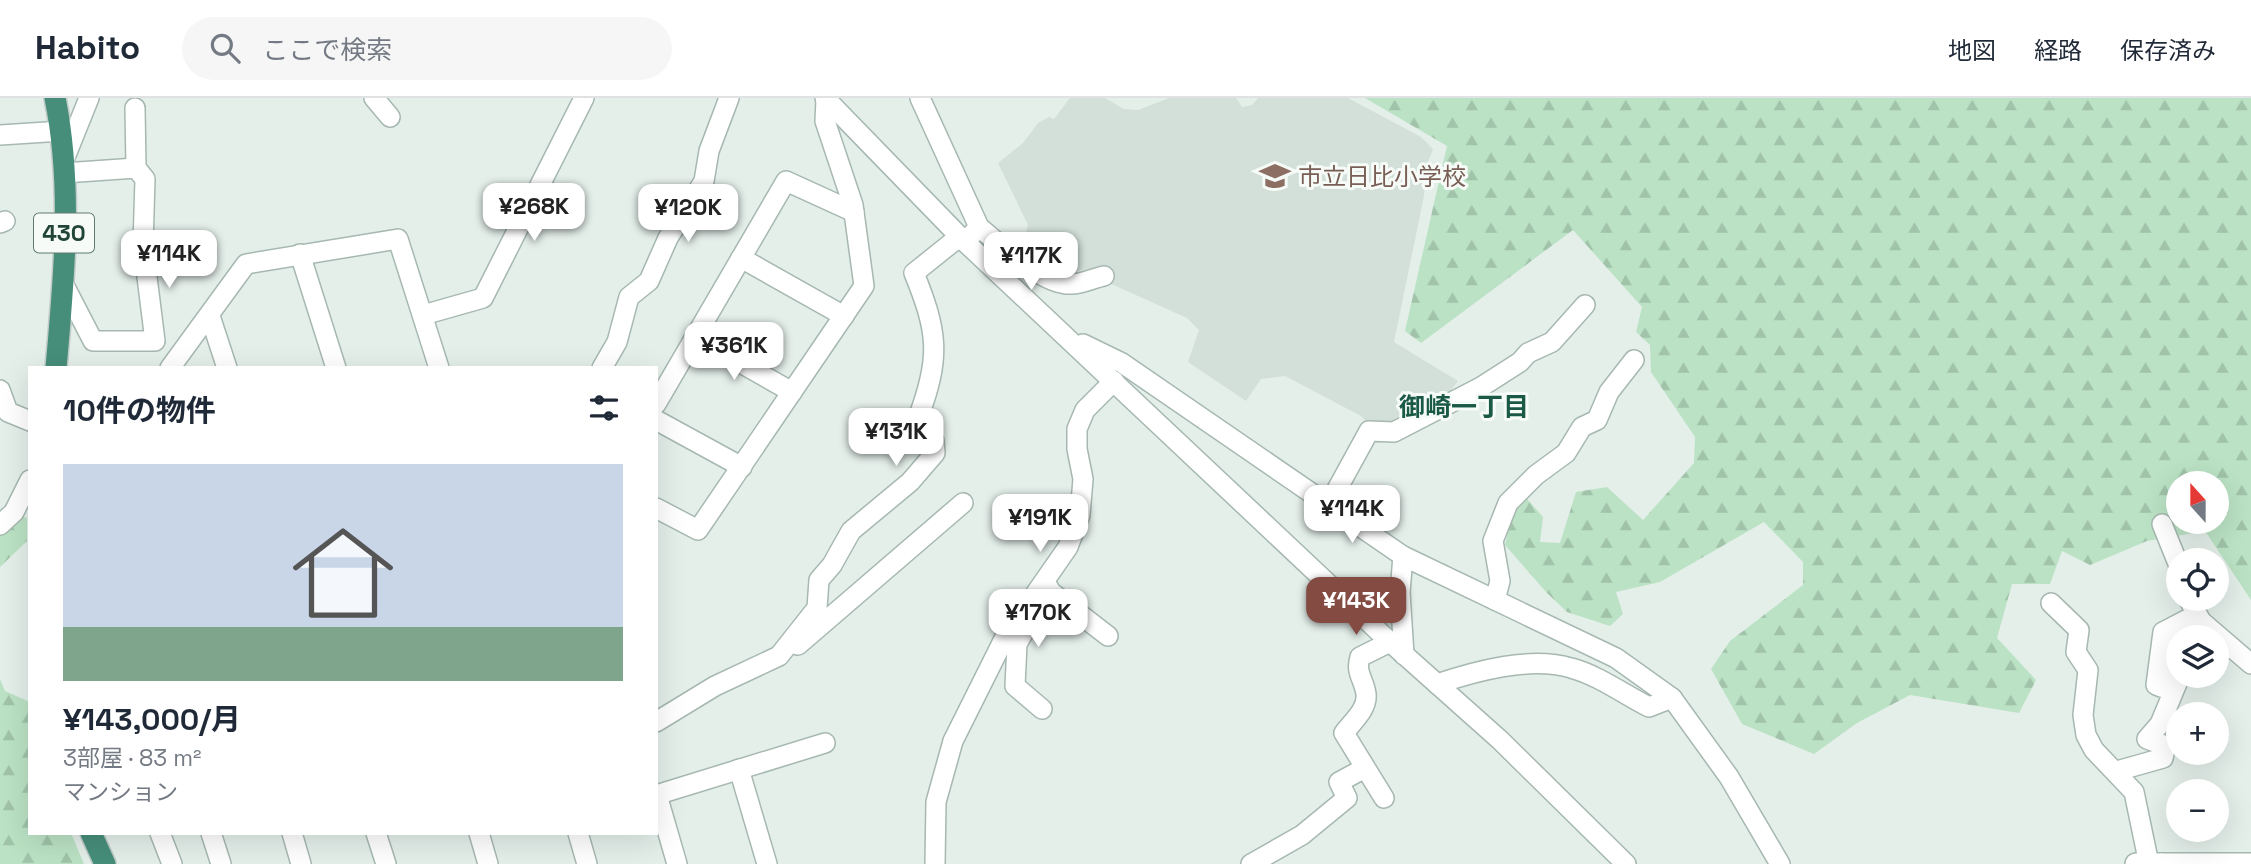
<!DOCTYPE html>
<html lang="ja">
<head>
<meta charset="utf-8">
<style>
  :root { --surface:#fff; --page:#f6f6f7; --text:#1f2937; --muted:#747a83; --line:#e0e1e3; --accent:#844b43 }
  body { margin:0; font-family:"Space Grotesk","Noto Sans JP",sans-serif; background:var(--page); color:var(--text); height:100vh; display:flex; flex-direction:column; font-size:26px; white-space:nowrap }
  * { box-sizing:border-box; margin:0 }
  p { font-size:23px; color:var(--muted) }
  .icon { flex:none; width:38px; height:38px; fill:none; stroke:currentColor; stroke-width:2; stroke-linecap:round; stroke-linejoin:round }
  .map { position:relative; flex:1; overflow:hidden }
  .sheet { position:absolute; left:28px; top:268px; width:630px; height:469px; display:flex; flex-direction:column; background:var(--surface); border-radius:0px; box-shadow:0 7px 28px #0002 }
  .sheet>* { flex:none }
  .needle { width:46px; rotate:339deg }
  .controls { position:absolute; left:2166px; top:373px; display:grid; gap:14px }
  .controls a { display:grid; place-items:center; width:63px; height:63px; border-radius:50%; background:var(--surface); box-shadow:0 7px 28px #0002; font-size:35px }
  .price { position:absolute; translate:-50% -60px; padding:0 16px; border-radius:14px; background:#fff; color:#222; font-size:23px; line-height:46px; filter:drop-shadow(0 2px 4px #0008) }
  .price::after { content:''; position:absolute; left:50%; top:42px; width:21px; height:16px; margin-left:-10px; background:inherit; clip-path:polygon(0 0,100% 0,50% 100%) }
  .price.current { background:var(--accent); color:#fff }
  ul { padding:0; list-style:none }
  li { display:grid; align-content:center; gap:14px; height:371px; padding:0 35px }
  li span { display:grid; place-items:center; height:217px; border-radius:0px; color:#555 }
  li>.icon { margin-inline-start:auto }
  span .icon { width:126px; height:126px; fill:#fffc; stroke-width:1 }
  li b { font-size:30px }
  h2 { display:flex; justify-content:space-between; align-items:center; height:84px; padding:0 35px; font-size:30px }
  header { display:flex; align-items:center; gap:42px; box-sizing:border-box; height:98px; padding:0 35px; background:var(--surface); border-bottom:2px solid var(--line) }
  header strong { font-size:33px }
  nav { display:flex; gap:38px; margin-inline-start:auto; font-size:24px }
  .search { width:490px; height:63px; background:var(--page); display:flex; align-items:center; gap:18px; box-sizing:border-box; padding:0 24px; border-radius:38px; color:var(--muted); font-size:26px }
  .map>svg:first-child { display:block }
  .built { fill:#d2e0d9 }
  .forest { fill:url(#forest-firs); fill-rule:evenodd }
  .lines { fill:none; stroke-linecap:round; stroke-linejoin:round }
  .minor-casing { stroke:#a6b8b1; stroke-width:22 }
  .tertiary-casing { stroke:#a6b8b1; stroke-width:24 }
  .trunk-casing { stroke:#c1cbc7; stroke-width:24 }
  .minor { stroke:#fff; stroke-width:19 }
  .tertiary { stroke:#fff; stroke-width:21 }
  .trunk { stroke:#468e7a; stroke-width:21 }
  .labels { text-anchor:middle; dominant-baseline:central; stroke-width:6; stroke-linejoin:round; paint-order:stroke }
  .shield { fill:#f6fbf8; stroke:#617b72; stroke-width:2 }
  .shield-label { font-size:23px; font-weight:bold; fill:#214438 }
  .education-label { font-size:24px; fill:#785e54; stroke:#f6fbf8; text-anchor:start }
  .neighbourhood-label { font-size:26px; font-weight:bold; fill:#1a5946; stroke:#f6fbf8 }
</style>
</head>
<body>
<header>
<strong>Habito</strong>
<div class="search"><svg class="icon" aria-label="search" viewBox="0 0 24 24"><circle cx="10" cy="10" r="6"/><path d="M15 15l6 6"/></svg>ここで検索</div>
<nav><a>地図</a><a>経路</a><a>保存済み</a></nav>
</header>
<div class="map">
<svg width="2251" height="766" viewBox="0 0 2251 766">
  <defs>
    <pattern id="forest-firs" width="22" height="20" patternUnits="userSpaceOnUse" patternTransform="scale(1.75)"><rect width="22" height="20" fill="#bbe2c4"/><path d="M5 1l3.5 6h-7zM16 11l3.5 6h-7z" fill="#a0c3a9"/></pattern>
  </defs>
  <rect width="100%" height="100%" fill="#e4efea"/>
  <!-- built -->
  <polygon class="built" points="1070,0 1105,0 1124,11 1138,12 1169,0 1236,0 1242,9 1252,7 1258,0 1348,0 1421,39 1433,51 1426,70 1424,98 1394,244 1458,283 1448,296 1387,330 1368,326 1361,318 1285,278 1261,281 1246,303 1188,264 1199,232 1187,220 1109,185 1105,168 1071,174 1033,159 1032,151 1024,141 1028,127 998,65 1023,45 1038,25 1049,19 1054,21"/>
  <!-- forest -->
  <g class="forest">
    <path d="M1365,0H2251V502L2205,433L2147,443L2090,467L2062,453L2050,486H2012L1997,540L2036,582L2019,615L1910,597L1857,625L1814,656L1742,626L1711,571L1730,543L1803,487V464L1764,424L1660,484L1616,494L1623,516L1610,528L1567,514L1547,495L1505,447L1512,417L1527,401L1543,419L1540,444L1560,445L1576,394L1607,389L1643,422L1694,365L1695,339L1651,274L1650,247L1636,234L1642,209L1573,132L1421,245L1405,233L1447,48ZM2179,385H2217V424H2179Z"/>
    <polygon points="0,412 27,420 27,443 0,469"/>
    <polygon points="0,581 5,593 30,604 30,735 71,735 84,766 0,766"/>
  </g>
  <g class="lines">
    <!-- minor casing -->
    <g class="minor-casing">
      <g id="minor">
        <polyline points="374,0 390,19"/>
        <polyline points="825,0 965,144 1390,544 1500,642 1626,766"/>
        <polyline points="920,0 979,129 965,144"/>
        <polyline points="135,10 136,70"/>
        <polyline points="0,37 62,33"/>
        <polyline points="64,62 89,0"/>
        <polyline points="0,125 5,123"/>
        <path d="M979,129C1001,147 1043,188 1072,186C1082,186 1094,180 1104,178"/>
        <polyline points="300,156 336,270"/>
        <polyline points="741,160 844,218"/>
        <polyline points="64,187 93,243 155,243 143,147 145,81 136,70 64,75"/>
        <polyline points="423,217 483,200 584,0"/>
        <polyline points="210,218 227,270"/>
        <polyline points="695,239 792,294"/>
        <polyline points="1083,246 1122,265 1403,458 1616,560 1672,600"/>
        <polyline points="170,270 246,166 398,141 439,270"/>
        <polyline points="602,270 617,244 629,199 649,183 668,140 704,83 709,53 729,0"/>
        <polyline points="0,292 8,314 30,323"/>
        <polyline points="656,306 786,83 854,114"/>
        <polyline points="656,322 742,369"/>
        <polyline points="1329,406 1369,333 1394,334 1481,289 1520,264 1528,255 1552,244 1585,207"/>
        <polyline points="656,410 698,432 864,188 853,107 825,23 826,2"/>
        <polyline points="2162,426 2179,468"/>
        <polyline points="0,427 14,414 30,382"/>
        <polyline points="1403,458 1400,494 1404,557"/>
        <polyline points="1046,485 1051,494 1108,538"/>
        <polyline points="2188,500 2201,523"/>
        <polyline points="1495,502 1500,483 1493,443 1508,405 1536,377 1566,355 1582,329 1597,322 1609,294 1634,262"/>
        <polyline points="2051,505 2079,532 2076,554 2088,572 2083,617 2086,637 2094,652 2134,694 2149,766"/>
        <polyline points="1030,523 1017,546 1015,588 1042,611"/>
        <polyline points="798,547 963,405"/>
        <path d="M1437,586C1476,573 1530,558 1571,570C1598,577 1625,597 1649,609L1672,600L1729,679L1780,766"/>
        <path d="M656,624L715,588L779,558L817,510L819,482L832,467L851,433L910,384L935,355L934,343L918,320C941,259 938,234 914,175L959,139"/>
        <polyline points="739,671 767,766"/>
        <polyline points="2117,673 2163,660 2166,648 2147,641 2160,626 2180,578 2171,576 2161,589 2156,587 2163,534 2190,520 2201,523 2251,566"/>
        <polyline points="656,697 825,645"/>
        <polyline points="657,697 677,766"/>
        <path d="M1384,700L1344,635C1352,624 1368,611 1366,596C1364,581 1355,575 1360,559L1390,544"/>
        <polyline points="160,735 172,766"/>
        <polyline points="211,735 221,766"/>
        <polyline points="292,735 301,766"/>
        <polyline points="376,735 386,766"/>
        <polyline points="479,735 488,766"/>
        <polyline points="578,735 587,766"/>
        <polyline points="2161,765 2251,765"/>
        <polyline points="935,766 936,704 953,643 1004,541 1068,449 1080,417 1083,381 1077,351 1077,331 1085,312 1114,283"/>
        <polyline points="1251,766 1302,737 1347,700 1339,684 1365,670"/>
      </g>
    </g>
    <!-- tertiary casing -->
    <g class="tertiary-casing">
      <polyline id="tertiary" points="2136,766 2161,766"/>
    </g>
    <!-- trunk casing -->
    <g class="trunk-casing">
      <g id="trunk">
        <path d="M55,0C73,88 64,181 56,270"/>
        <polyline points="91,735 105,766"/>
      </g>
    </g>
    <!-- minor -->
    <use href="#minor" class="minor"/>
    <!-- tertiary -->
    <use href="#tertiary" class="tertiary"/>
    <!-- trunk -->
    <use href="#trunk" class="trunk"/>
  </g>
  <!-- icons -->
  <defs>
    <g id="school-bare" transform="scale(2.415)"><path d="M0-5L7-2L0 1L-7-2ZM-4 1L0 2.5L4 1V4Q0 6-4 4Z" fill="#8d6e63" stroke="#f6fbf8" stroke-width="2.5" paint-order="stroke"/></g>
  </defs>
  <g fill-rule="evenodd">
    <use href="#school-bare" x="1275" y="78"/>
  </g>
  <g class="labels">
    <!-- shield labels -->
    <rect class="shield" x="34" y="115.5" width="60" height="39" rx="5"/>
    <g class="shield-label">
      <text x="64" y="135">430</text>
    </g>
    <!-- education labels -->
    <g class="education-label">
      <text x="1298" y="78">市立日比小学校</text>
    </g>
    <!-- neighbourhood labels -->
    <g class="neighbourhood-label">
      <text x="1464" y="309">御崎一丁目</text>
    </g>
  </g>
</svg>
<div class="controls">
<a><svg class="needle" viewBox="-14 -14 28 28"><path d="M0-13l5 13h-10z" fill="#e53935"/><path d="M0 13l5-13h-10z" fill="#747a83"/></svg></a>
<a><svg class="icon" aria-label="locate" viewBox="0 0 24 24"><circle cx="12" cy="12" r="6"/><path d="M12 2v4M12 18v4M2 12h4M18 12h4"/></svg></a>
<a><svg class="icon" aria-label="layers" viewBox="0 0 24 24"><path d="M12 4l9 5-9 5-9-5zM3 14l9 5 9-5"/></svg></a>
<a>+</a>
<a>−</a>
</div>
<b class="price" style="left:534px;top:145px">¥268K</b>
<b class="price" style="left:688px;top:146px">¥120K</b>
<b class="price" style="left:169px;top:192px">¥114K</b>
<b class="price" style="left:1031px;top:194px">¥117K</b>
<b class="price" style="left:734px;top:284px">¥361K</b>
<b class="price" style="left:896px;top:370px">¥131K</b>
<b class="price" style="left:1352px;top:447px">¥114K</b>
<b class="price" style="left:1040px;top:456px">¥191K</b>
<b class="price current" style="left:1356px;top:539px">¥143K</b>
<b class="price" style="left:1038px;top:551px">¥170K</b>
<section class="sheet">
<h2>10件の物件<svg class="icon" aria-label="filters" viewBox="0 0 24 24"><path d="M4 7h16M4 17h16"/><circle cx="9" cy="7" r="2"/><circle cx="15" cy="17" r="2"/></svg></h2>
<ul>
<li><span style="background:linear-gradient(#c9d6e8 75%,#7fa58c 0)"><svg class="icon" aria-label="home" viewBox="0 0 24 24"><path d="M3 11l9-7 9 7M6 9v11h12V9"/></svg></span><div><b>¥143,000/月</b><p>3部屋 · 83 m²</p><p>マンション</p></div></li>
</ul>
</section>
</div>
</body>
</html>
